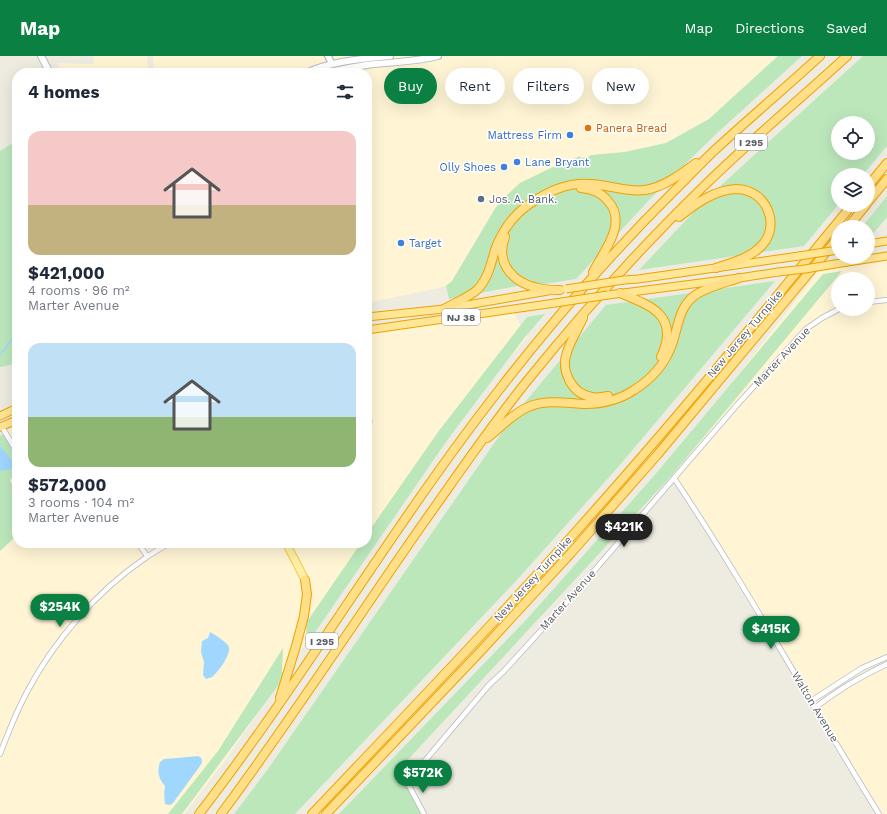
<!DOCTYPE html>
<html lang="en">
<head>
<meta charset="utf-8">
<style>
  :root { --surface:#fff; --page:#f2f2f3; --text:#1f2937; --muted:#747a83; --accent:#0b8043 }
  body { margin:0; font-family:"Work Sans",sans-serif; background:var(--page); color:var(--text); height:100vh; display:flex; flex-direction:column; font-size:15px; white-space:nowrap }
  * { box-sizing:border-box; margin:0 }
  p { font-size:13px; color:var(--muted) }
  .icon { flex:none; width:22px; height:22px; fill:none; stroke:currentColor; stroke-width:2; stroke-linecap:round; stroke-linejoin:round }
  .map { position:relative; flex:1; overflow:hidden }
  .drawer { position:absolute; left:12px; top:12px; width:360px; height:480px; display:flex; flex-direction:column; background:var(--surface); border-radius:16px; box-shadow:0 4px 16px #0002 }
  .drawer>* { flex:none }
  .guide { position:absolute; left:384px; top:12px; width:380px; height:36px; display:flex; gap:8px }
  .fabs { position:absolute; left:831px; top:60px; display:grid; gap:8px }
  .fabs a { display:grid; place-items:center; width:44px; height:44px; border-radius:50%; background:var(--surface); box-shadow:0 4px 16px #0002; font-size:20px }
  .price { position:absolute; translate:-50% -34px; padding:0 9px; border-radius:14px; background:var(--accent); color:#fff; font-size:13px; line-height:26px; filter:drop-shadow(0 1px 2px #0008) }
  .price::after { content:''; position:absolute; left:50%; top:24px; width:12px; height:9px; margin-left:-6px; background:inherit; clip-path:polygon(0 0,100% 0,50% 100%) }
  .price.current { background:#222; color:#fff }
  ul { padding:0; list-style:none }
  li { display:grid; align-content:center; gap:8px; height:212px; padding:0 16px }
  li span { display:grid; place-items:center; height:124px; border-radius:12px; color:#555 }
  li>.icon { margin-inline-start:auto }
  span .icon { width:72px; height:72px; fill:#fffc; stroke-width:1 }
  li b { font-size:17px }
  h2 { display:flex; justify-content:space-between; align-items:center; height:48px; padding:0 16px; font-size:17px }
  .tag { padding:0 14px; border-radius:18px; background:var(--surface); box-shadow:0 4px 16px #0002; font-size:14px; line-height:36px }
  .tag.current { background:var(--accent); color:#fff }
  header { display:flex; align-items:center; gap:24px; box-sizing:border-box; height:56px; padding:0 20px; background:var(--accent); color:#fff }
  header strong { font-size:19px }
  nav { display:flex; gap:22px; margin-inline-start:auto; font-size:14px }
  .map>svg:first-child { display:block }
  .commercial { fill:#fff5d5; fill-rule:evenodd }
  .green { fill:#bce7bb; fill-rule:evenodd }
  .water { fill:#a0d7ff }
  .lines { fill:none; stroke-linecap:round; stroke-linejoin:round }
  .stream { stroke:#a0d7ff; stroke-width:1.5 }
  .minor-casing { stroke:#b7babf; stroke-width:6 }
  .tertiary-casing { stroke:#b7babf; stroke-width:8 }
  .secondary-casing { stroke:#b7bbc1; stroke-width:8 }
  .primary-casing { stroke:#f9c74e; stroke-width:9 }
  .trunk-casing { stroke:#efa100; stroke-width:9 }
  .motorway-casing { stroke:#efa100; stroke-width:10 }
  .minor { stroke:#fff; stroke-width:4.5 }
  .tertiary { stroke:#fff; stroke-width:5.5 }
  .secondary { stroke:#fff; stroke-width:6 }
  .primary { stroke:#ffefa5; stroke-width:7 }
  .trunk { stroke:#ffe796; stroke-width:7 }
  .motorway { stroke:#ffdf87; stroke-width:8 }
  .trunk-bridge-casing { stroke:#efa100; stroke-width:9; stroke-linecap:butt }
  .trunk-bridge { stroke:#ffe796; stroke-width:7 }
  .food-dot { fill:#e8710a; stroke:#fff; stroke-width:1.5 }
  .shop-dot { fill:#3f7fe0; stroke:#fff; stroke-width:1.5 }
  .service-dot { fill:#5c6f8a; stroke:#fff; stroke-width:1.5 }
  .labels { text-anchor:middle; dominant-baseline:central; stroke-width:3; stroke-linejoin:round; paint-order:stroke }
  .shield { fill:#fff; stroke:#8c8e92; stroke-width:1 }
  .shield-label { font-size:10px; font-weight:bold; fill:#5a5e63 }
  .food-label { font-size:11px; fill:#c56008; stroke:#fff; text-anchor:start }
  .shop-label { font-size:11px; fill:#366cbe; stroke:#fff; text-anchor:end }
  .service-label { font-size:11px; fill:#4e5e75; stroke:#fff; text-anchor:start }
  .street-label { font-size:11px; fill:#5a5e63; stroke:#fff }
</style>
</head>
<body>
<header>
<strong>Map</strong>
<nav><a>Map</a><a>Directions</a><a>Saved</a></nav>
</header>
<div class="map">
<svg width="887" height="758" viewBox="0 0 887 758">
  <rect width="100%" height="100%" fill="#eeebe1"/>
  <!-- commercial -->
  <g class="commercial">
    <polygon points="93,0 147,0 148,17 61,17 58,7 90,8 94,8"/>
    <polygon points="153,0 778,0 709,63 666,87 625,96 592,99 587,101 581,102 580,100 551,112 520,127 496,151 452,225 446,230 439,232 367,247 367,17 154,17"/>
    <path d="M887,204V758H879L692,449L666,409L712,353L820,213ZM838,223H868V253H838Z"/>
    <polygon points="512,253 527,281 490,325 434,399 343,533 224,706 184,758 0,758 0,495 17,479 17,487 367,487 367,274"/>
    <polygon points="17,364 17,396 2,371"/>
    <polygon points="17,417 17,440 9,424"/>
  </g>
  <!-- green -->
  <g class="green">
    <polygon points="778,0 802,0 716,78 650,143 576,223 532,230 517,230 506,232 449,243 446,230 452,225 496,151 508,138 520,127 551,112 580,100 581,102 587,101 592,99 625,96 666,87 709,63"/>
    <path d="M863,0H887V90L863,119H838V149L804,190L639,214L705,144L763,91ZM838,67H868V97H838Z"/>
    <polygon points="16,85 17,87 17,304 10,309 0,311 0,95"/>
    <polygon points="887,140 887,161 871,180 868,181 868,171 862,171"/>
    <polygon points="842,215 673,418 402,710 424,758 339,758 526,564 653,421 823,218"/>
    <polygon points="775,225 619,410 515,526 295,758 234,758 268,713 511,363 606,249"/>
    <polygon points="545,258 525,281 448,383 307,588 306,567 361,487 367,487 367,478 438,376 527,261"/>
    <polygon points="6,377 17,396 17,417 10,424 17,440 17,479 0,495 0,380"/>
    <polygon points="283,592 282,616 287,617 277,631 182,758 168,758 218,695"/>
  </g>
  <!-- water -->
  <g class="water">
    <polygon points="367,361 371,362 373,365 371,371 367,378"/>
    <polygon points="0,390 16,409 16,412 0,415"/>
    <path d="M210,576C214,578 228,587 229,591C231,598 218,617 212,621C210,622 208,622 206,623L203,619L204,606L201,596L202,585L208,582Z"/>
    <path d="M198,700C203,702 203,706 200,710L173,747L170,749L165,748L164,738L165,730C158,722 157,715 160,706L164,703L177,702Z"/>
  </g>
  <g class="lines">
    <!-- stream -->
    <polyline class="stream" points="0,299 17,277"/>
    <!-- minor casing -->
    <g class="minor-casing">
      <g id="minor">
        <polyline points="868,246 887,244"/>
        <polyline points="2,371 17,396"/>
        <path d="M674,422C747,531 810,647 879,758"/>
        <polyline points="138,487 147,500"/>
        <polyline points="811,645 862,612 887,601"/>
        <path d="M815,652C836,635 862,620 887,608"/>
        <path d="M0,698C8,677 16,656 27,636C53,586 97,535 144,503C152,497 161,492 170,487"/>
        <polyline points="424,758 407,726 489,629 504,615 575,537 737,349 806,273 822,262 839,253"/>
      </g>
    </g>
    <!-- tertiary casing -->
    <g class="tertiary-casing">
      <polyline id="tertiary" points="328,0 332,8"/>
    </g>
    <!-- secondary casing -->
    <g class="secondary-casing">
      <g id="secondary">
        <polyline points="41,0 50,17"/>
        <path d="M306,17C332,5 361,3 390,0"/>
        <path d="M327,17C340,13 353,11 367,9C390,6 415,6 438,0"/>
      </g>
    </g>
    <!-- primary casing -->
    <g class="primary-casing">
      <polyline id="primary" points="286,487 298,510 305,524"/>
    </g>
    <!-- trunk casing -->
    <g class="trunk-casing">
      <g id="trunk">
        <polyline points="868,188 887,185"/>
        <polyline points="835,208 887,200"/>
        <polyline points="624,224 638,223 799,200"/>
        <polyline points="608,239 739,222 778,216"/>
        <polyline points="367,261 444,253 548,235"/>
        <polyline points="367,274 555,247"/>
        <polyline points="0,360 17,352"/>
        <polyline points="0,371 17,364"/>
      </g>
    </g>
    <!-- motorway casing -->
    <g class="motorway-casing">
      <g id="motorway">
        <polyline points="868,130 887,107"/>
        <path d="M581,132C592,133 601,136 608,145C628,167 604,195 593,216"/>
        <polyline points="868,146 887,123"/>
        <path d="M679,161C695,148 714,134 736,133C768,133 783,173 758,193C747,203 730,207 716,212"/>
        <polyline points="848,171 866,149"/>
        <path d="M505,181C495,207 513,227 538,232C546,234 553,234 560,234"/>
        <path d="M620,237C652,250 680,260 661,301"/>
        <path d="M444,253C454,247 470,241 478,233C488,222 491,208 495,194C503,171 517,154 539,142C562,128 580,125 606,130C619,132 632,136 645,134C664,131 681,118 696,107"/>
        <path d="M583,262C578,273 571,284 567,296C560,315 572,338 592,341C597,342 603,341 608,340"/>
        <path d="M487,382C500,372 512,358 528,351C546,343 566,347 585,348C602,348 619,344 634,334C650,324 664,309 671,291C678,274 678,252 694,240C706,231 725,227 739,222"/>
        <polyline points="280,642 296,590 304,560 307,538 305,524"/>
        <path d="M199,758C305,621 392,471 499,334C554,263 614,194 679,130C691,118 704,104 717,92C751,61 786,31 820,0"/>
        <path d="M221,758C291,664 355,565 422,469C457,420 490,371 527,325C582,257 641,191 704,130C750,85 799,44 847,0"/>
        <path d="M312,758C402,663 493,569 580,471C674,366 763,257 852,149"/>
        <polyline points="326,758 479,597 571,497 658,398 838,182"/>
      </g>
    </g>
    <!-- minor -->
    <use href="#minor" class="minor"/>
    <!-- tertiary -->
    <use href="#tertiary" class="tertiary"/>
    <!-- secondary -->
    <use href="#secondary" class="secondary"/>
    <!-- primary -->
    <use href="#primary" class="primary"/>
    <!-- trunk -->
    <use href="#trunk" class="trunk"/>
    <!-- motorway -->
    <use href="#motorway" class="motorway"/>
    <!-- trunk-bridge casing -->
    <g class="trunk-bridge-casing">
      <g id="trunk-bridge">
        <polyline points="799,200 838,194"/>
        <polyline points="778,216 805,213 835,208"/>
        <polyline points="566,233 624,224"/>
        <polyline points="555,247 608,239"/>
      </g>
    </g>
    <!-- trunk-bridge -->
    <use href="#trunk-bridge" class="trunk-bridge"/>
  </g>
  <!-- markers -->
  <circle class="food-dot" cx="588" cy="72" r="4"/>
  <g class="shop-dot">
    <circle cx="570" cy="79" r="4"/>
    <circle cx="517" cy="106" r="4"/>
    <circle cx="504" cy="111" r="4"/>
    <circle cx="401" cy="187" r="4"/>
  </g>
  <circle class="service-dot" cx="481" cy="143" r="4"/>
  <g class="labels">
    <!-- shield labels -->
    <g class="shield">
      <rect x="735" y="78" width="32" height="16" rx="3"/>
      <rect x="442" y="253" width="38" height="16" rx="3"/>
      <rect x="306" y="577" width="32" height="16" rx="3"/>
    </g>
    <g class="shield-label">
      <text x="751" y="86">I 295</text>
      <text x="461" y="261">NJ 38</text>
      <text x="322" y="585">I 295</text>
    </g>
    <!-- food labels -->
    <g class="food-label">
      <text x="596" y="72">Panera Bread</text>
    </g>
    <!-- shop labels -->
    <g class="shop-label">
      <text x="562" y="79">Mattress Firm</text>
      <text x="525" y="106" text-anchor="start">Lane Bryant</text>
      <text x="496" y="111">Olly Shoes</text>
      <text x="409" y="187" text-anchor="start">Target</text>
    </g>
    <!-- service labels -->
    <g class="service-label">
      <text x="489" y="143">Jos. A. Bank.</text>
    </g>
    <!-- street labels -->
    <g class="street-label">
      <text transform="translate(745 278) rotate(-50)">New Jersey Turnpike</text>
      <text transform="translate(782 301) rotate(-47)">Marter Avenue</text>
      <text transform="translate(533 523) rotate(-48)">New Jersey Turnpike</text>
      <text transform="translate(568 544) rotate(-48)">Marter Avenue</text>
      <text transform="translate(815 651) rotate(59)">Walton Avenue</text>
    </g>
  </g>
</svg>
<div class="fabs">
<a><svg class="icon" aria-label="locate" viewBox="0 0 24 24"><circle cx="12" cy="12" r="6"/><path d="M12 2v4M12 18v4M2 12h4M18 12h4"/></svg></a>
<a><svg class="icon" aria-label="layers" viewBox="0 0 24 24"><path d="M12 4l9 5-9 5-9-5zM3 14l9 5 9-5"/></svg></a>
<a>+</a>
<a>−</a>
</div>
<b class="price current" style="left:624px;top:492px">$421K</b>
<b class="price" style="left:60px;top:572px">$254K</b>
<b class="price" style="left:771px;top:594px">$415K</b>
<b class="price" style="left:423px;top:738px">$572K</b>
<div class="guide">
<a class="tag current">Buy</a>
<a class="tag">Rent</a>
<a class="tag">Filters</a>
<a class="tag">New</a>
</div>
<section class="drawer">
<h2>4 homes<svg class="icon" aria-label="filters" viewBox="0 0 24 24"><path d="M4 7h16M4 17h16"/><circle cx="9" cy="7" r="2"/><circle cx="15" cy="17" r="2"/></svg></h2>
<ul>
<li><span style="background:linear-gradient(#f6c9c9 60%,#c2b280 0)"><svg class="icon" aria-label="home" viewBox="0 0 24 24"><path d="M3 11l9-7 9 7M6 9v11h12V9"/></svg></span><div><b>$421,000</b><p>4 rooms · 96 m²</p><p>Marter Avenue</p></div></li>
<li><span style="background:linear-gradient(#bfe0f5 60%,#8fb573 0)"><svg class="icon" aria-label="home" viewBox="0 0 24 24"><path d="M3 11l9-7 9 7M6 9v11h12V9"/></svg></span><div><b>$572,000</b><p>3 rooms · 104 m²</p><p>Marter Avenue</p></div></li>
</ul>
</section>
</div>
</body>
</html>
